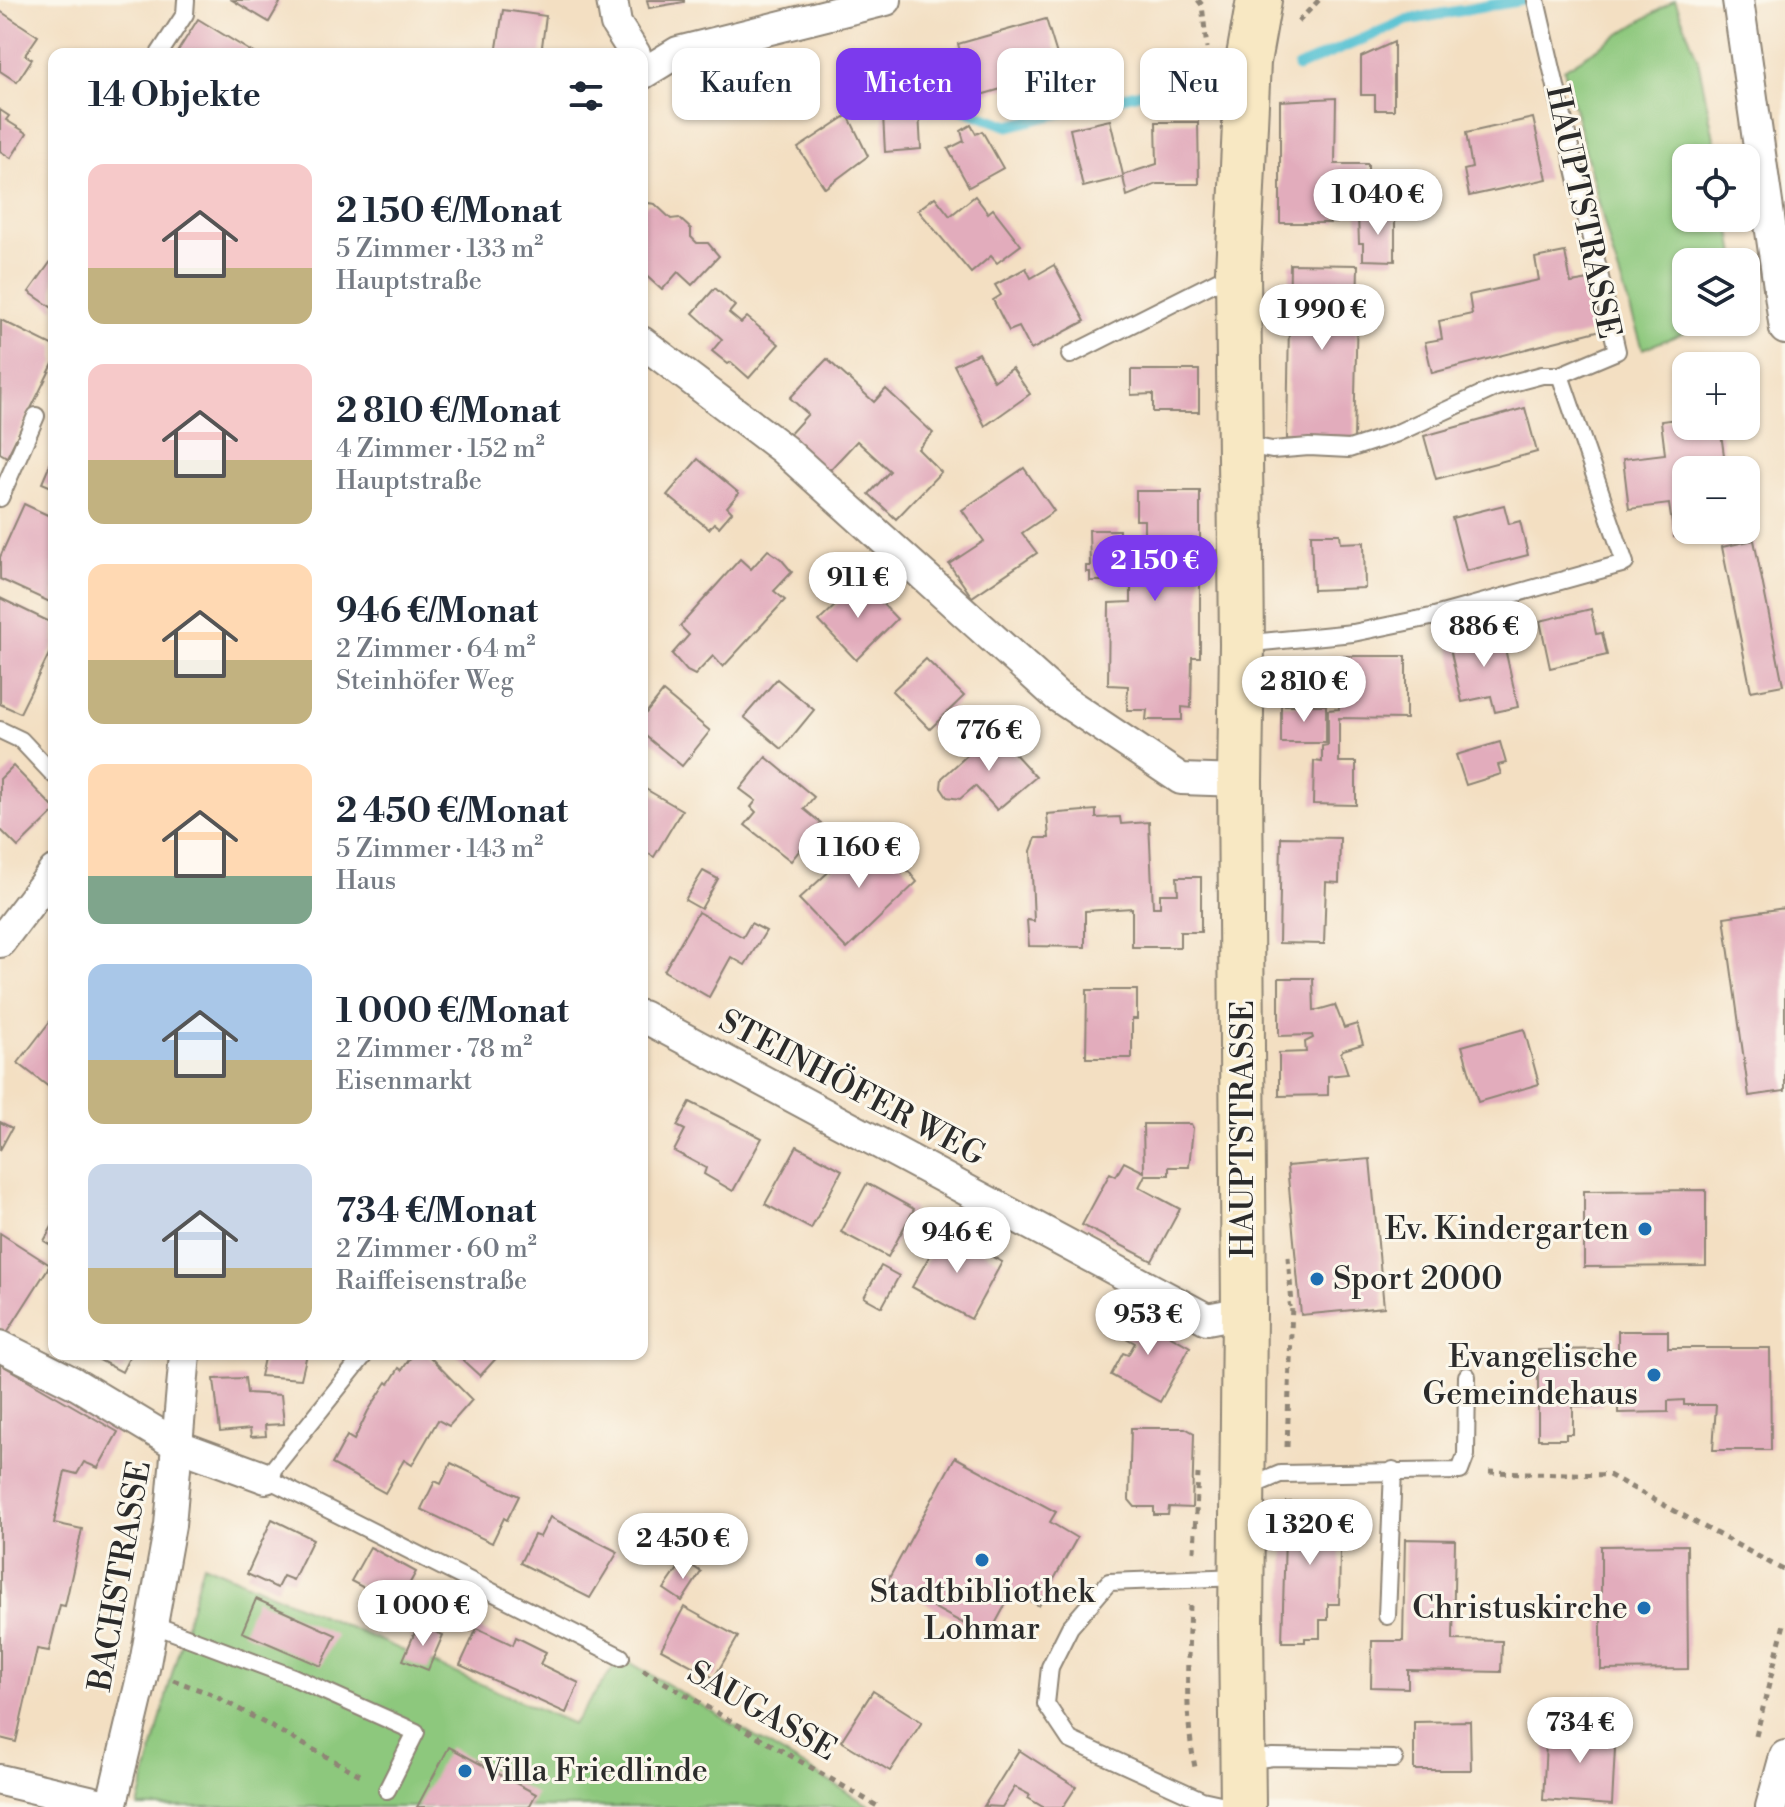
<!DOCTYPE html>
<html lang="de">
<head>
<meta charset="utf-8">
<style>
  :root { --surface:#fff; --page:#f2f2f3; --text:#1f2937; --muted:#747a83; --accent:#7c3aed }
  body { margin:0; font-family:"Libre Bodoni",serif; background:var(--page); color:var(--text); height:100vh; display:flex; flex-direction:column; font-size:30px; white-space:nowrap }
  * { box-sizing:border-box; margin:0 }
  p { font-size:26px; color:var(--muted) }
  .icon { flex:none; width:44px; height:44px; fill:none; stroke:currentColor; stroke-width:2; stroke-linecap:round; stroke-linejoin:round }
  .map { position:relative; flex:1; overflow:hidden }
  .side { position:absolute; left:48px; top:48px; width:600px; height:1312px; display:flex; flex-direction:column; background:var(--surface); border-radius:16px; box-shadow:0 2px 6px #0004 }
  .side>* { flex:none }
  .banner { position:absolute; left:672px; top:48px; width:760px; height:72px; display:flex; gap:16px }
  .buttons { position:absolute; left:1672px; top:144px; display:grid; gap:16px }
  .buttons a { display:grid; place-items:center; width:88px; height:88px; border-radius:16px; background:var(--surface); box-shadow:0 2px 6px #0004; font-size:40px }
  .price { position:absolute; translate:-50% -68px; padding:0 18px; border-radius:28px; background:#fff; color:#222; font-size:26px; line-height:52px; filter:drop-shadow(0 2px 4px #0008) }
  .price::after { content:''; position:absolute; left:50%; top:48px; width:24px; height:18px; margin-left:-12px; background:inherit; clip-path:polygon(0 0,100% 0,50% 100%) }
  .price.selected { background:var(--accent); color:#fff }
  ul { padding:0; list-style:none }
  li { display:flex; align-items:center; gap:24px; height:200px; padding:0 40px }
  li span { display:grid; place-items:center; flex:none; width:224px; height:160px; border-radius:16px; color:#555 }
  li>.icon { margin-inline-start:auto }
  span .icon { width:96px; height:96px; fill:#fffc; stroke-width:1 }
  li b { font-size:34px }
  h2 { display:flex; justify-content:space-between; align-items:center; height:96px; padding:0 40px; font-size:34px }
  .tag { padding:0 28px; border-radius:16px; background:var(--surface); box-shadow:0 2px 6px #0004; font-size:28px; line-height:72px }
  .tag.selected { background:var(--accent); color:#fff }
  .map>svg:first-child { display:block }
  .green { fill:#8dc87d; stroke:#5c7a54; stroke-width:2 }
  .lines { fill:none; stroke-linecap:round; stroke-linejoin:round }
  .stream { stroke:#58c2d3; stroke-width:11 }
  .building { fill:#e2acbc }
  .lane-casing { stroke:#8f8576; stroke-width:20 }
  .street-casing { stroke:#8f8576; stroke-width:34 }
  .secondary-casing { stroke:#8f8576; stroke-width:48 }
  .path { stroke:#8f8576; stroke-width:5; stroke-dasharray:6 6; stroke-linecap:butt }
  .lane { stroke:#fff; stroke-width:16 }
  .street { stroke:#fff; stroke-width:30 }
  .secondary { stroke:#f8e8c3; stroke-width:44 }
  .poi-dot { fill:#1f6fb2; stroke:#fbf7ec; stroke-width:3 }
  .labels { text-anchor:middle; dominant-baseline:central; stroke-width:6; stroke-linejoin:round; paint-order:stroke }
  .street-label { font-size:32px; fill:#2b2b2b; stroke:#fbf7ec }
  .poi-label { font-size:32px; fill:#2b2b2b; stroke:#fbf7ec; text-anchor:end }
</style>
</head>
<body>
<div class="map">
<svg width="1785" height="1807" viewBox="0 0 1785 1807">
  <rect width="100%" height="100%" fill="#fbf7ec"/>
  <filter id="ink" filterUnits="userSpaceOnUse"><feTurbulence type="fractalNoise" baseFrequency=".0125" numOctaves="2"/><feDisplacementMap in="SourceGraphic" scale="16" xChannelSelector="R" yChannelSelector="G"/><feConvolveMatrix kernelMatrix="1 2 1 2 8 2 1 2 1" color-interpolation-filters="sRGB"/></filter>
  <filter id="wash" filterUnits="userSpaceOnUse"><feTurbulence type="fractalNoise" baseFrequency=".006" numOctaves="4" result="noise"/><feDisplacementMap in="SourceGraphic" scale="32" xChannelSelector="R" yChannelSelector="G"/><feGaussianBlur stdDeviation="1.8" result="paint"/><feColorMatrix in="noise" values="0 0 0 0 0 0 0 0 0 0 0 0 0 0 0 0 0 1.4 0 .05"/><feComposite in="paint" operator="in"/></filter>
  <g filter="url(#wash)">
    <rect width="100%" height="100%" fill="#f3dfc2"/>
    <!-- green -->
    <g class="green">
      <polygon points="1675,0 1698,60 1718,158 1686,158 1686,218 1729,218 1736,262 1686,262 1686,322 1712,322 1643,349 1612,253 1564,69"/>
      <polygon points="203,1564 573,1724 621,1657 872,1807 138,1807 173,1670"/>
    </g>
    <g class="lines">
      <!-- stream -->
      <g class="stream">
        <polyline points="1298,67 1407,20 1523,0"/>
        <polyline points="864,74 1009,126 1195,79"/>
      </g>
    </g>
    <g id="blocks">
      <!-- building -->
      <g class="building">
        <polygon points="232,0 275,0 280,3 269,22"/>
        <polygon points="647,0 684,0 684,2 649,8"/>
        <polygon points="503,10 546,16 541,54 496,54"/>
        <polygon points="0,11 38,36 25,55 32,59 17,82 0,71"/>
        <polygon points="198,19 255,54 176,54"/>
        <polygon points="1046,19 1062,71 974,97 958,44"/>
        <polygon points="1394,42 1394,110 1375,110 1375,95 1361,95 1361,57"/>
        <polygon points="1336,98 1335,164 1368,164 1368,189 1337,189 1337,223 1280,223 1280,101"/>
        <polygon points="0,110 9,116 6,120 27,133 11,158 0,151"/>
        <polygon points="919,112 921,149 885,152 883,115"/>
        <polygon points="848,115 868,156 825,188 798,148"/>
        <polygon points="1533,118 1547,179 1469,196 1464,170 1472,168 1466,133"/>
        <polygon points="1110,120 1123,175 1157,164 1156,122 1198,122 1199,184 1157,184 1127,196 1123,177 1083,187 1070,129"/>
        <polygon points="971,125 976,134 982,131 1003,168 969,187 948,149 964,141 961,131"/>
        <polygon points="975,196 988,213 993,209 1021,245 997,263 991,256 971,273 918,210 935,197 950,216"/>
        <polygon points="648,203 655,204 671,219 679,218 691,229 691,237 697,243 708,243 719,256 692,285 678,272 662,290 642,272 642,210"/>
        <polygon points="1358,215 1395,215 1395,261 1363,260 1363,243 1359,243"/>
        <polygon points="1565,252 1571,283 1590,280 1601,330 1432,373 1425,342 1442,339 1439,321 1472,314 1469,295 1539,280 1535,258"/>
        <polygon points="54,257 54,309 29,292"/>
        <polygon points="1290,264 1358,265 1354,440 1287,439"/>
        <polygon points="1054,265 1085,321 1031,350 1019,327 1009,331 993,300 1001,295 995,285 1026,268 1031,278"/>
        <polygon points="715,288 735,306 729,313 741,323 747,317 779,344 749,378 731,362 728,364 712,351 722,339 693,313"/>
        <polygon points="1,320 54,346 54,362 7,457 0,453"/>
        <polygon points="979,353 994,381 1012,368 1030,394 985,426 954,365"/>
        <polygon points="827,359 874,402 886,389 933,433 918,449 941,472 896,519 869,494 890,471 857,441 827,473 787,437 808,414 790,398"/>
        <polygon points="1131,370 1199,370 1199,412 1153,412 1153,394 1131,395"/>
        <polygon points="1525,408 1537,452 1436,479 1424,436"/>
        <polygon points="1686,418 1686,426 1720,426 1726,470 1686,470 1686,530 1709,532 1674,537 1669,504 1629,509 1623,459 1665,454 1661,421"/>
        <polygon points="54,455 54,488 42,483"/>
        <polygon points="698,459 739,493 727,507 732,512 719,527 714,523 709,529 667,495"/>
        <polygon points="1024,468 1054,511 1022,533 1037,553 972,597 949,564 984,541 962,510"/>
        <polygon points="1136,491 1200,491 1200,657 1192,657 1191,708 1182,707 1182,720 1146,720 1147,710 1127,710 1128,686 1108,685 1109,603 1131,602 1131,581 1090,581 1090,572 1086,572 1086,566 1090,566 1089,530 1119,530 1119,546 1144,546 1144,520 1136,520"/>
        <polygon points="24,504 54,518 54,604 0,579 0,557"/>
        <polygon points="1504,505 1509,524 1520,521 1528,555 1466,571 1452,518"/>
        <polygon points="1311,534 1340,534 1341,543 1364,542 1365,588 1313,590"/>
        <polygon points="1754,540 1783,685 1751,691 1722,547"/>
        <polygon points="768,550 781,559 792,572 774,591 785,600 723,667 713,656 695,675 687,671 672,654 689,635 680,626 740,559 751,569"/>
        <polygon points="861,581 897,619 856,660 819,621"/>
        <polygon points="0,598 54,624 54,644 20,713 0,704"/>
        <polygon points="1591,609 1596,634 1602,633 1607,655 1550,668 1540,621"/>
        <polygon points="1501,628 1503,637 1501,639 1504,644 1518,707 1495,712 1491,696 1462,702 1448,639"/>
        <polygon points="1341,656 1406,656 1406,719 1339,718 1339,762 1356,762 1356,805 1313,804 1314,761 1322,762 1322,746 1328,745 1328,710 1339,709"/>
        <polygon points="926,659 964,696 930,729 892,691"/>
        <polygon points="777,679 814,710 782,749 744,717"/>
        <polygon points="663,692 710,731 682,766 642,733 642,718"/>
        <rect x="1281" y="705" width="45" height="38"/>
        <polygon points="994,731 1036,777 997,810 975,786 960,799 947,797 941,788 942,778"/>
        <polygon points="1500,742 1506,763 1498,765 1501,774 1466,785 1456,755"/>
        <polygon points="766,757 814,797 804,809 821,823 791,861 745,825 756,812 751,807 756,801 740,789"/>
        <polygon points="13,766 54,808 54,812 18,847 0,829 0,779"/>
        <polygon points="642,787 682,810 654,857 642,850"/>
        <polygon points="1096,810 1096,818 1120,817 1121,824 1149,822 1153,907 1160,907 1160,894 1178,894 1177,877 1201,877 1201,932 1180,932 1180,947 1132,947 1132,908 1085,911 1085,947 1029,946 1027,920 1034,921 1031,851 1036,838 1049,838 1047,814"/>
        <polygon points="872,832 883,845 896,846 900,851 901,862 917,882 847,949 799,899"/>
        <polygon points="1281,837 1340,838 1339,883 1326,882 1324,944 1279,943"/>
        <polygon points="703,871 718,879 701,909 685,900"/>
        <polygon points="1785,908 1785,1091 1749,1096 1724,917"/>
        <polygon points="698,912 743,937 751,923 766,931 745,965 731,957 709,997 664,971"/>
        <polygon points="1279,978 1313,978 1314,1011 1335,1005 1344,1028 1357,1024 1363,1044 1343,1050 1341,1053 1348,1074 1328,1076 1328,1095 1279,1096 1279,1053 1306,1052 1305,1042 1313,1038 1312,1035 1279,1036"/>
        <polygon points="1087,990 1137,990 1137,1019 1132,1019 1132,1058 1086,1058"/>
        <polygon points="51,1020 54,1022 54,1091 18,1063"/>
        <polygon points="1524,1029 1539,1084 1478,1102 1462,1046"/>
        <polygon points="690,1102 762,1138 733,1191 704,1174 706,1168 674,1151 685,1130 677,1126"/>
        <polygon points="0,1122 12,1128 0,1150"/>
        <polygon points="1143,1124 1191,1124 1193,1128 1189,1167 1169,1167 1169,1175 1145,1175 1139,1187 1180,1209 1152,1261 1082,1225 1110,1173 1116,1176 1124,1162 1144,1172"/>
        <polygon points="797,1146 842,1170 811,1229 765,1204"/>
        <polygon points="1370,1159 1384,1307 1301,1315 1287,1166"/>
        <polygon points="867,1183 914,1209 888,1257 841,1232"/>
        <polygon points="1706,1190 1706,1266 1584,1267 1584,1191"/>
        <polygon points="54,1223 54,1247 44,1241"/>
        <polygon points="944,1230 1002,1262 971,1319 912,1287"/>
        <polygon points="0,1233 50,1265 6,1334 0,1329"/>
        <polygon points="881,1266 899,1276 882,1307 864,1297"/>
        <polygon points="1123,1309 1190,1347 1160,1402 1111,1375 1123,1353 1128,1355 1135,1343 1112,1330"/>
        <polygon points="1618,1331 1668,1331 1668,1348 1770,1348 1771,1450 1713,1450 1716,1405 1684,1405 1684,1400 1668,1401 1668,1412 1618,1413 1618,1399 1603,1399 1603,1406 1573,1406 1573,1434 1566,1434 1566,1439 1538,1439 1538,1350 1618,1349"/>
        <polygon points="88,1354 131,1354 122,1372"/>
        <polygon points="265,1354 307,1354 301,1379 260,1376"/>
        <polygon points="413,1354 427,1354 472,1400 449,1426 438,1420 412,1465 404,1460 385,1493 332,1464 347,1436 354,1440 368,1411 387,1382 389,1384 399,1368 402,1370"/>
        <polygon points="456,1354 500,1354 480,1376"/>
        <polygon points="0,1364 118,1432 98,1468 84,1462 77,1474 65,1471 54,1523 82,1529 65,1606 60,1605 49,1651 37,1649 16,1742 0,1738"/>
        <polygon points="245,1378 247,1393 281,1395 284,1424 265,1425 266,1436 251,1437 250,1429 220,1432 214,1379"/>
        <polygon points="1131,1428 1185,1428 1194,1433 1192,1508 1169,1507 1168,1515 1154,1515 1154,1507 1135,1507 1129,1500"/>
        <polygon points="955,1457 1056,1512 1050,1522 1077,1538 1039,1606 1013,1591 988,1637 887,1582"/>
        <polygon points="451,1463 519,1496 507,1520 504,1518 492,1543 421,1509 435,1481 441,1484"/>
        <polygon points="1341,1501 1339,1604 1328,1604 1328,1620 1320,1620 1320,1638 1305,1638 1305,1642 1282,1642 1286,1502"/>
        <polygon points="550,1517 618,1552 590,1598 520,1563 534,1535 540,1537"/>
        <polygon points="272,1519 313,1539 293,1580 283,1576 277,1588 247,1574"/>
        <polygon points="1405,1539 1455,1540 1453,1640 1502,1641 1501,1672 1408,1670 1408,1688 1371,1687 1372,1641 1403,1641"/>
        <polygon points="1687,1545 1688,1669 1601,1670 1601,1546"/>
        <polygon points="370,1547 416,1572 406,1590 416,1596 408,1611 351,1581"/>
        <polygon points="684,1560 701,1572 682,1601 664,1589"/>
        <polygon points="256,1599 336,1635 321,1666 242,1632"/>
        <polygon points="684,1607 738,1637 714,1678 661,1649"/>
        <polygon points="418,1625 443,1635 428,1670 403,1660"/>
        <polygon points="477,1628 513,1645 516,1637 546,1652 540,1664 579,1683 566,1713 460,1665"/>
        <polygon points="873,1691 922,1722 890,1771 841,1741"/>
        <polygon points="1470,1721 1471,1770 1414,1770 1414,1722"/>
        <polygon points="1547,1725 1616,1729 1612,1805 1543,1800"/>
        <polygon points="449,1747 536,1794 529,1807 417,1807"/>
        <polygon points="1019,1750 1076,1787 1063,1807 1043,1807 1028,1798 1030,1795 1015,1787 1002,1807 984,1806"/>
      </g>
    </g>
  </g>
  <g filter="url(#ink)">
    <use href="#blocks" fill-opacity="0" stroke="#8f8576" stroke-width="2"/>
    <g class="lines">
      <!-- lane casing -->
      <g class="lane-casing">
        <g id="lane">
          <polyline points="159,54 185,14 186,0"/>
          <polyline points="1070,355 1233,273"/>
          <polyline points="1241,444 1272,450 1309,447 1349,449 1395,434 1497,387 1542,375 1560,375"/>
          <polyline points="0,498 36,416"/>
          <polyline points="1242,644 1353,633 1431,617 1625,563 1560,375 1617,351 1536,0"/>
          <polyline points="0,730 21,740 54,775"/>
          <polyline points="365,1354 266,1478 621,1657"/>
          <polyline points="1247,1488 1280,1474 1460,1471 1466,1455 1467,1376"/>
          <polyline points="1387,1616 1393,1470"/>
          <polyline points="152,1624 293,1677 416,1732 387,1790"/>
          <polyline points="1244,1761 1273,1757 1394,1759"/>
          <polyline points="1234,1807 1202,1800 1070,1740 1046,1704 1050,1667 1070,1627 1109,1582 1240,1577"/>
        </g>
      </g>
      <!-- street casing -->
      <g class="street-casing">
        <g id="street">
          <polyline points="612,0 616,24 635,54"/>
          <polyline points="1738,0 1785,329"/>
          <polyline points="642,74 678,52 886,0"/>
          <polyline points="642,342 783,449 1057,696 1181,779 1240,781"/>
          <polyline points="0,942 54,871"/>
          <polyline points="642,1016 1207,1319 1244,1312"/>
          <polyline points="0,1346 74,1383 179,1446 266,1478"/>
          <polyline points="0,1780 111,1806"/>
          <polyline points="111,1807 144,1669 170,1525 185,1354"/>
          <polyline points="1771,1807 1785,1756"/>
        </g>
      </g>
      <!-- secondary casing -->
      <g class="secondary-casing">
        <polyline id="secondary" points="1243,1807 1241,1624 1244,1312 1240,781 1242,644 1238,271 1248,62 1259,0"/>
      </g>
      <!-- path -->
      <g class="path">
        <polyline points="1198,0 1202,5 1207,48"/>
        <polyline points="1298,22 1319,0"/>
        <polyline points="1288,1257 1292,1304"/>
        <polyline points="1287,1447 1292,1304 1288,1305"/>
        <polyline points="1489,1472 1609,1475 1785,1571"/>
        <polyline points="1194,1551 1198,1474"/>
        <path d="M1190,1605C1188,1658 1184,1715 1195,1767"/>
        <polyline points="643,1670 879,1807"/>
        <polyline points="173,1680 211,1694 364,1777"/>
        <polyline points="1756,1736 1785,1620"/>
      </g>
      <!-- lane -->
      <use href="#lane" class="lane"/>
      <!-- street -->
      <use href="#street" class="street"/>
      <!-- secondary -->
      <use href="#secondary" class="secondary"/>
    </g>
  </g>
  <!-- markers -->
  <g class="poi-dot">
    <circle cx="1645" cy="1229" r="8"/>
    <circle cx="1317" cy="1279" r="8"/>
    <circle cx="1654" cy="1375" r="8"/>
    <circle cx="982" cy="1560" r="8"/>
    <circle cx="1644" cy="1608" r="8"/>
    <circle cx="465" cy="1771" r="8"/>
  </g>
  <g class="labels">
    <!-- street labels -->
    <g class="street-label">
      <text transform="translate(1583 212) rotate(78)">HAUPTSTRASSE</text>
      <text transform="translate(852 1088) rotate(28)">STEINHÖFER WEG</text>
      <text transform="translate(1243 1129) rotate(-90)">HAUPTSTRASSE</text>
      <text transform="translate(120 1576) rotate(-80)">BACHSTRASSE</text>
      <text transform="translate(762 1711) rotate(30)">SAUGASSE</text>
    </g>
    <!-- poi labels -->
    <g class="poi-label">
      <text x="1629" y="1229">Ev. Kindergarten</text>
      <text x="1333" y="1279" text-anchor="start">Sport 2000</text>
      <text x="1638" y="1357">Evangelische<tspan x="1638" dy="37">Gemeindehaus</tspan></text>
      <text x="982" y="1592" text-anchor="middle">Stadtbibliothek<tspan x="982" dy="37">Lohmar</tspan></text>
      <text x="1628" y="1608">Christuskirche</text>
      <text x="481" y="1771" text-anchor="start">Villa Friedlinde</text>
    </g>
  </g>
</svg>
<div class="buttons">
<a><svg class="icon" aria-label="locate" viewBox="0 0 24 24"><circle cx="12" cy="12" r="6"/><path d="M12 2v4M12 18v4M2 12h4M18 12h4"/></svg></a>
<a><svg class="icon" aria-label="layers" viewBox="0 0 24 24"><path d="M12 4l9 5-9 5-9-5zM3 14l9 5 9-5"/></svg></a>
<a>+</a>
<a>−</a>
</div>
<b class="price" style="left:1378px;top:237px">1 040 €</b>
<b class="price" style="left:1322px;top:352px">1 990 €</b>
<b class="price selected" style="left:1155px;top:603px">2 150 €</b>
<b class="price" style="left:858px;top:620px">911 €</b>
<b class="price" style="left:1484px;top:669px">886 €</b>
<b class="price" style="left:1304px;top:724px">2 810 €</b>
<b class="price" style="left:989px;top:773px">776 €</b>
<b class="price" style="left:859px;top:890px">1 160 €</b>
<b class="price" style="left:957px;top:1275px">946 €</b>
<b class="price" style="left:1148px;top:1357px">953 €</b>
<b class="price" style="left:1310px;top:1567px">1 320 €</b>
<b class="price" style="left:683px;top:1581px">2 450 €</b>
<b class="price" style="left:423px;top:1648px">1 000 €</b>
<b class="price" style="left:1580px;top:1765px">734 €</b>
<div class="banner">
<a class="tag">Kaufen</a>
<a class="tag selected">Mieten</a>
<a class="tag">Filter</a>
<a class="tag">Neu</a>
</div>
<section class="side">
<h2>14 Objekte<svg class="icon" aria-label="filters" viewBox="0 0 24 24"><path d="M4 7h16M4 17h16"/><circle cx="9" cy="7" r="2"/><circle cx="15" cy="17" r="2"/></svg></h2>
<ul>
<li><span style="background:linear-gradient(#f6c9c9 65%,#c2b280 0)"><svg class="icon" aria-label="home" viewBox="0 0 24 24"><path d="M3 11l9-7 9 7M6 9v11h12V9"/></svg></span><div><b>2 150 €/Monat</b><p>5 Zimmer · 133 m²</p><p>Hauptstraße</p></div></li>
<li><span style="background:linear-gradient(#f6c9c9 60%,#c2b280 0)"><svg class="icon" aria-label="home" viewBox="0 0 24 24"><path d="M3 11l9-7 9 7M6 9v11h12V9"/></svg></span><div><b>2 810 €/Monat</b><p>4 Zimmer · 152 m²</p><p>Hauptstraße</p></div></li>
<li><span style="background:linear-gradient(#ffd9b3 60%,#c2b280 0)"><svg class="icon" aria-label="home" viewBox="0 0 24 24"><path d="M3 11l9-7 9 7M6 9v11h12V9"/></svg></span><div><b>946 €/Monat</b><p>2 Zimmer · 64 m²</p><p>Steinhöfer Weg</p></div></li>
<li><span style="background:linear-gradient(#ffd9b3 70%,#7fa58c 0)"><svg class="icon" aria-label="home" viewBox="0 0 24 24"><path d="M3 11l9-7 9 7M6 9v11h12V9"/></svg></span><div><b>2 450 €/Monat</b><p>5 Zimmer · 143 m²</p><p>Haus</p></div></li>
<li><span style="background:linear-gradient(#a9c7e8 60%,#c2b280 0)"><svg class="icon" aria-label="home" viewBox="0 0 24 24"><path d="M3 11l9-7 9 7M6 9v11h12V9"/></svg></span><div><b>1 000 €/Monat</b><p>2 Zimmer · 78 m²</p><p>Eisenmarkt</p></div></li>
<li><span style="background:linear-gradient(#c9d6e8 65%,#c2b280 0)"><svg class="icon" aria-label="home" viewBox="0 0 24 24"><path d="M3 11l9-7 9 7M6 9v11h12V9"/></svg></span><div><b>734 €/Monat</b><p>2 Zimmer · 60 m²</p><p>Raiffeisenstraße</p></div></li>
</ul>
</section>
</div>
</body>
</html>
